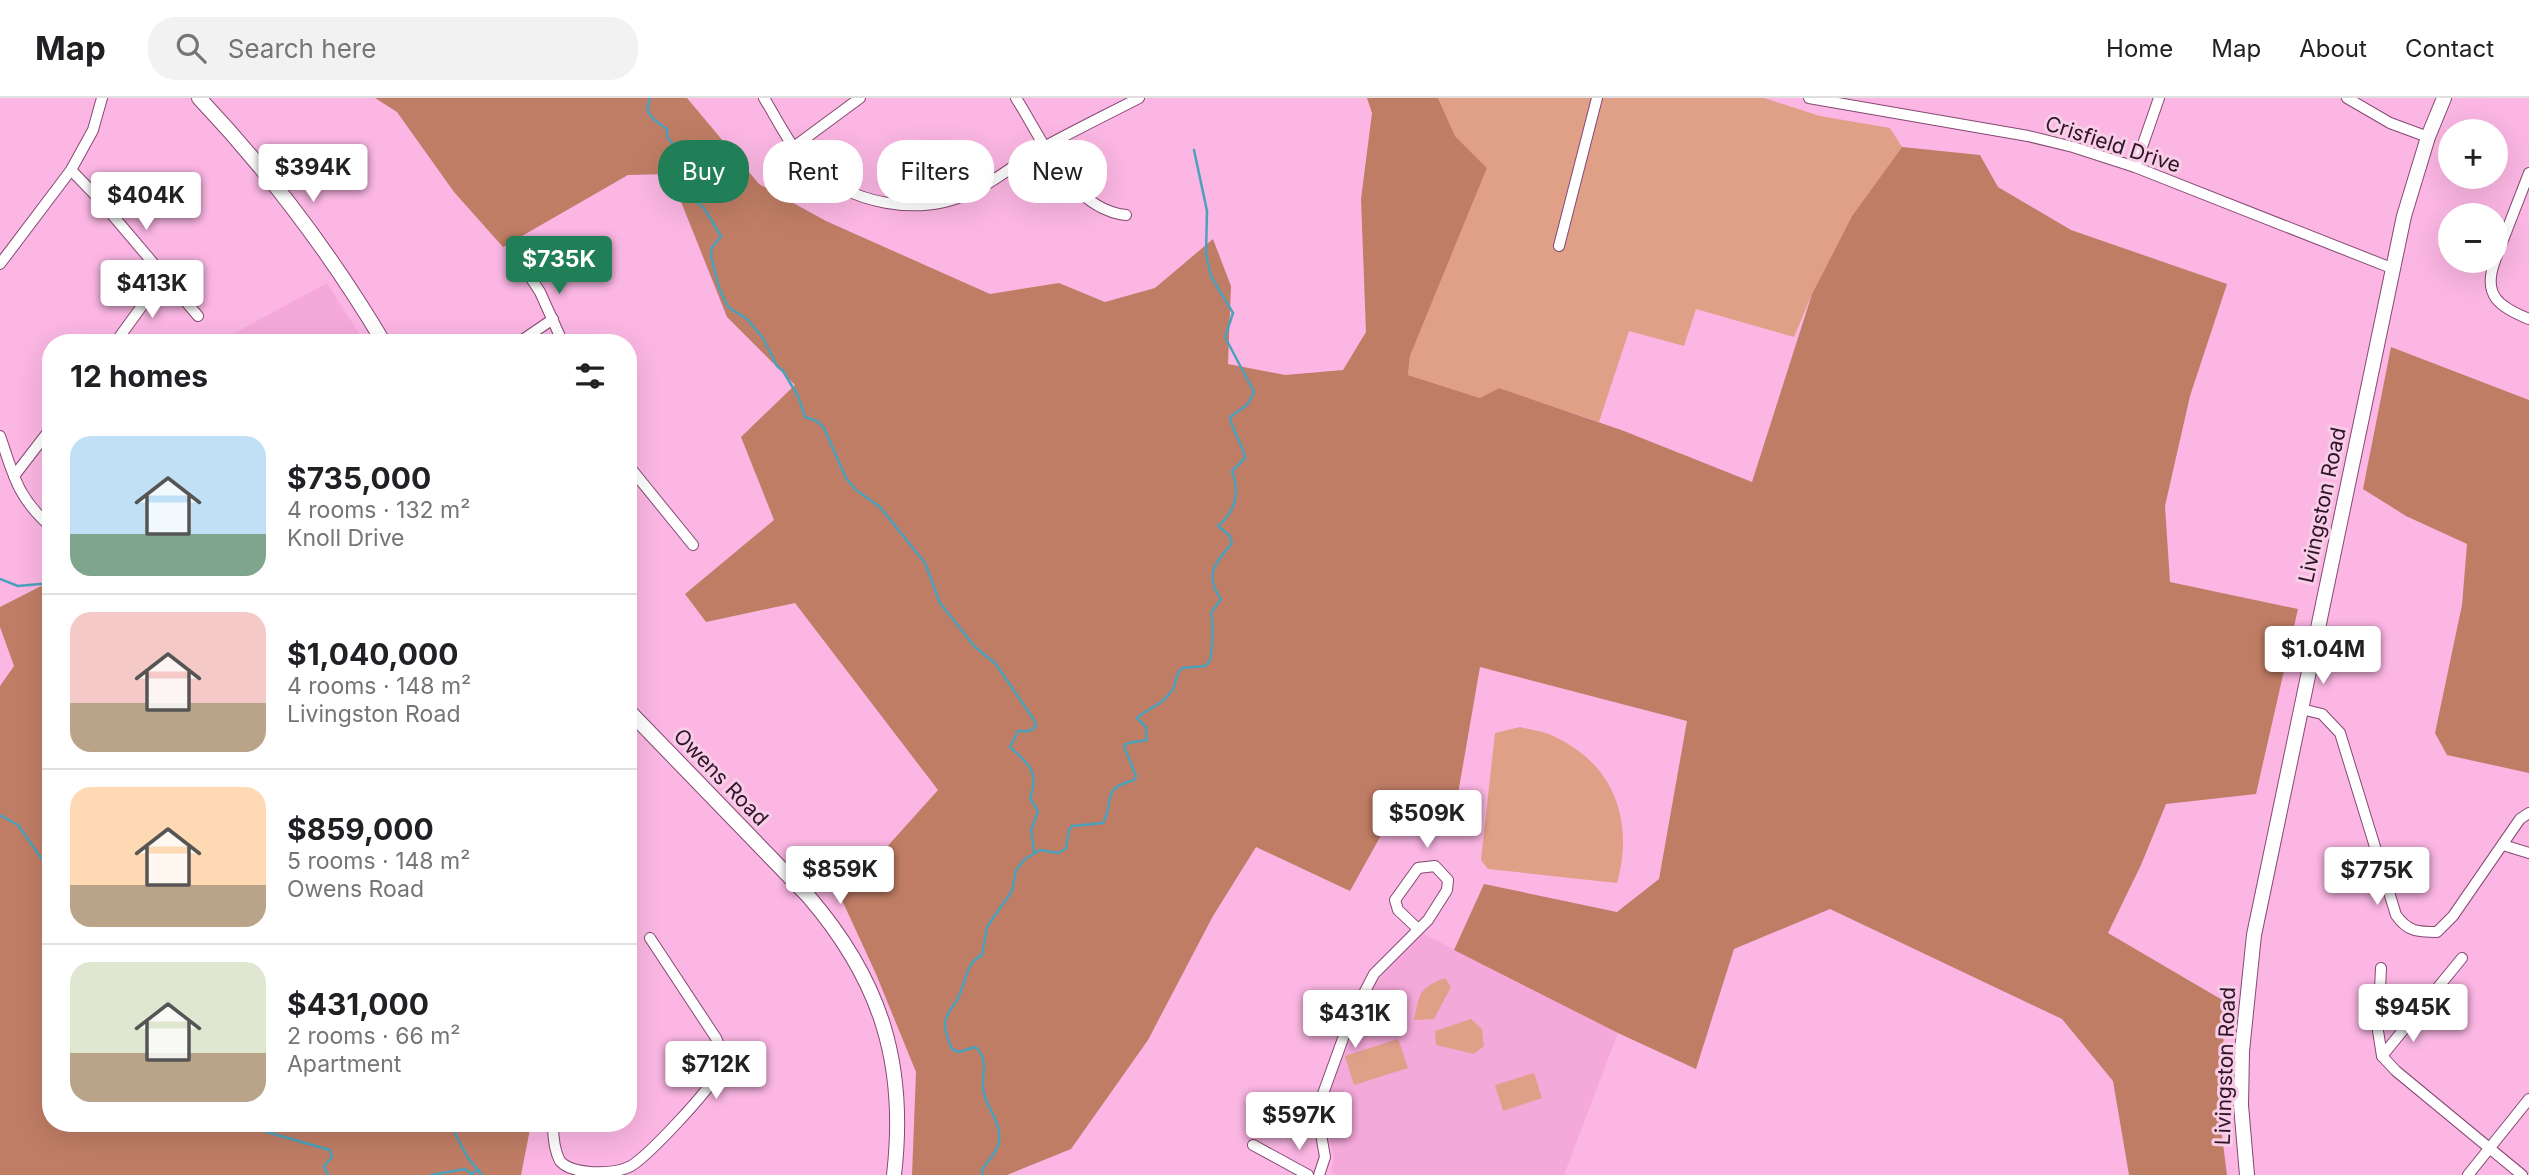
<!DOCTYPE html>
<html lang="en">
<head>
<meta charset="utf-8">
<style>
  :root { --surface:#fff; --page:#f2f2f2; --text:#202124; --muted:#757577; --line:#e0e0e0; --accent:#207f57 }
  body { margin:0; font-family:Inter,sans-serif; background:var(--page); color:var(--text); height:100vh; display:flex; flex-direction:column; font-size:26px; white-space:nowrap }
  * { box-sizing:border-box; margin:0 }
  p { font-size:23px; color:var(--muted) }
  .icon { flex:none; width:38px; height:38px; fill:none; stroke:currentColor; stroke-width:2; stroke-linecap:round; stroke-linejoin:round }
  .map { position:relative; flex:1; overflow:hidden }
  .panel { position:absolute; left:42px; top:236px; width:595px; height:798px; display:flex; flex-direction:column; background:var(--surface); border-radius:28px; box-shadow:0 7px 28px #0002 }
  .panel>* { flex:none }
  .top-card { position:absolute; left:658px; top:42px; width:665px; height:63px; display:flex; gap:14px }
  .fabs { position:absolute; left:2438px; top:21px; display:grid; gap:14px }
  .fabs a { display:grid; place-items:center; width:70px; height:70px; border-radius:50%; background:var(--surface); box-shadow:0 7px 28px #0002; font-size:35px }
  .price { position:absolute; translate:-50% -60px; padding:0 16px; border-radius:7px; background:#fff; color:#222; font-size:23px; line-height:46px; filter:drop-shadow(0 2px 4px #0008) }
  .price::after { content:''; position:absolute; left:50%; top:42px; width:21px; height:16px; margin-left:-10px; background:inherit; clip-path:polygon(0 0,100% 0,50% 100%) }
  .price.active { background:var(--accent); color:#fff }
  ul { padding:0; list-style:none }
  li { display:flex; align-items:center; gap:21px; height:175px; padding:0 28px }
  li+li { border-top:2px solid var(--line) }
  li span { display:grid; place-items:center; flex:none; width:196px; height:140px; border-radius:21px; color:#555 }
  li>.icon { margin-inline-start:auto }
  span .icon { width:84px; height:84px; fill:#fffc; stroke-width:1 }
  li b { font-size:30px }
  h2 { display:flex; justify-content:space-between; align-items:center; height:84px; padding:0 28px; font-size:30px }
  .chip { padding:0 24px; border-radius:28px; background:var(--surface); box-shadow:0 7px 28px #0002; font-size:24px; line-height:63px }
  .chip.active { background:var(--accent); color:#fff }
  header { display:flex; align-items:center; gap:42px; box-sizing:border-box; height:98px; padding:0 35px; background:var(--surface); border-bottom:2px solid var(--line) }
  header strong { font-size:33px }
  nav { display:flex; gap:38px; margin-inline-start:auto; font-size:24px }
  .search { width:490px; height:63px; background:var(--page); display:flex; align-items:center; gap:18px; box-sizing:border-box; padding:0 24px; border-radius:28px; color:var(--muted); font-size:26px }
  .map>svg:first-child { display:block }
  .built { fill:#f5a9db }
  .green { fill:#e09f87 }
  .forest { fill:#c07d65 }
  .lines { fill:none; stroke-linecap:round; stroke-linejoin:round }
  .stream { stroke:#4ba1bb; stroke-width:2.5 }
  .street-casing { stroke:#854972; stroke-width:12 }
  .secondary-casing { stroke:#854972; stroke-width:16 }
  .street { stroke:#fff; stroke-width:10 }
  .secondary { stroke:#fff; stroke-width:14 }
  .labels { text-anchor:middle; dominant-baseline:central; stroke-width:6; stroke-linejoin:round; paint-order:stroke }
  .street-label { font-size:21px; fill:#2e1426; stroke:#f8cde8 }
</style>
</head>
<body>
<header>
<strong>Map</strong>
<div class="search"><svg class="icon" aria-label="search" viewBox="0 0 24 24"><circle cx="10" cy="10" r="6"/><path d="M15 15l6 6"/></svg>Search here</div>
<nav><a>Home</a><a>Map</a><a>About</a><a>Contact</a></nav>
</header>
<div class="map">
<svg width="2529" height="1077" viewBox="0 0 2529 1077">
  <rect width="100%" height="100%" fill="#fbb6e3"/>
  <!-- built -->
  <g class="built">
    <polygon points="327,185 365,245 225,245 231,237"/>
    <polygon points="1420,834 1618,935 1564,1077 1337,1077 1331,1074 1334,1060 1324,1017 1325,1000 1376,884"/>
  </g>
  <!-- green -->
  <g class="green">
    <polygon points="1438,0 1764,0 1820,18 1890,30 1902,49 1852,118 1812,196 1794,239 1696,211 1684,248 1629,233 1599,324 1499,290 1480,300 1408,277 1410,258 1487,70 1455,38"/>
    <path d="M1520,629C1530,632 1542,633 1551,637C1613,664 1635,722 1617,785L1488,771L1481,762L1495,635Z"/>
    <path d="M1445,880L1451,889L1434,921L1414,922C1420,896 1418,890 1445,880Z"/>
    <polygon points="1471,921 1482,931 1484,948 1474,956 1436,947 1435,933"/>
    <polygon points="1398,941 1408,970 1354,987 1345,958"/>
    <polygon points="1534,975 1542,1000 1503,1013 1495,987"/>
  </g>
  <!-- forest -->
  <g class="forest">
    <polygon points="375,0 687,0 759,86 826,123 990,196 1059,185 1105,204 1155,190 1213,141 1231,188 1228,266 1285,277 1343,272 1366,234 1361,101 1372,15 1367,0 1438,0 1455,38 1487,70 1410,258 1408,277 1480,300 1499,290 1624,333 1752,384 1812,196 1852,118 1902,49 1980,57 1998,89 2071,132 2227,186 2190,298 2165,408 2170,484 2298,511 2256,696 2166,706 2141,767 2108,835 2224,903 2222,1038 2227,1077 2129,1077 2113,983 2062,921 1830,811 1734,851 1696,971 1618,935 1454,852 1484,786 1617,814 1659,781 1687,623 1480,569 1455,713 1399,705 1350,793 1256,749 1213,818 1148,942 1071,1051 1007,1077 912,1077 916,974 876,876 841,800 938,692 795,505 706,524 685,496 774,422 741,339 795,287 727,219 670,76 628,77 503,149 454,94 397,14"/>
    <polygon points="2391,249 2529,302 2529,675 2447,657 2435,635 2462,507 2467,446 2406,418 2363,391"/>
    <polygon points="51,483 51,1026 531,1026 521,1077 0,1077 0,588 14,568 0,529 0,509"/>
  </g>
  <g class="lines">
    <!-- stream -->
    <g class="stream">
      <path d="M650,0L647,12L653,21L667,31V39L690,66L694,102L704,110L721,138L712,150L711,158L719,190L728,209L747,221L763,240L777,268L783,273L798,298L805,319L817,323L824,330L846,380L856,392L880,409L925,465L940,505L975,549L996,566L1034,622L1036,628L1030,633H1018L1010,649C1028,665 1040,674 1030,700L1038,713L1031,732L1034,754"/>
      <polyline points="0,481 18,488 51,485"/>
      <polyline points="0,717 18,727 51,774"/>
      <polyline points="247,1026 256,1031 330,1052 332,1059 324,1068 328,1077"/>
      <polyline points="450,1026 468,1060 482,1077"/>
      <polyline points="431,1077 465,1071 471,1076 479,1072"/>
      <path d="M983,1077L982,1072C988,1062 997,1055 999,1044C1002,1023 985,1009 983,991C982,975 989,960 975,949L959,954L952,951C949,943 944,934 945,924C947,913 954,909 958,900C966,885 965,865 982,857L987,829L1012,793L1016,772L1025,761L1040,752L1059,755L1066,750L1069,732L1072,728L1103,725C1116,700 1099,692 1134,682L1136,678L1124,648L1128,645L1147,642L1146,629L1137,620C1149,610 1165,605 1173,591C1177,583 1175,576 1182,570L1205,568L1210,563C1212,552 1214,525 1211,515L1221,501C1203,476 1216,465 1232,445L1229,437L1218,428C1236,413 1240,395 1232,373L1245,360C1243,345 1232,334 1230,319L1247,307L1254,294L1225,239L1233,215L1211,178L1206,156L1207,113L1194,52"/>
    </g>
    <!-- street casing -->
    <g class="street-casing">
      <g id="street">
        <path d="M764,0C777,21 790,49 808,66C850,106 919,120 972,94C994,84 1014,67 1035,54C1069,35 1104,18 1139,0"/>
        <path d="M1016,0C1042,41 1071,111 1126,117"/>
        <polyline points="1809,0 2028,38 2073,49 2135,69 2394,171"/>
        <polyline points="2347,0 2390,25 2428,39"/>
        <polyline points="795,48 860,0"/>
        <polyline points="2135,69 2159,0"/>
        <polyline points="71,72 98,100 198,218"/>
        <polyline points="1559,148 1597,0"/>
        <polyline points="2496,160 2529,75"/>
        <path d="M2495,163C2482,197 2499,209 2529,221"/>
        <polyline points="0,166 71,72 93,32 102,0"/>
        <polyline points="523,168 540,194 563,245"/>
        <polyline points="115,245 163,179"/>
        <polyline points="518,245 553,221"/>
        <path d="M0,338C14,378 17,399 51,429"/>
        <polyline points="628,367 693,447"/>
        <polyline points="14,378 51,330"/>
        <path d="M2301,611L2322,616L2340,635L2396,817C2408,834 2418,834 2437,834L2453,818L2520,721L2529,715"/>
        <polyline points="2503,747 2529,755"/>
        <polyline points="2381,870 2378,933 2382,958 2396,973 2522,1077"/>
        <polyline points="2382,958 2462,860"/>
        <path d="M553,1026C553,1038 554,1052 560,1063C572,1077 614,1077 631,1068C649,1057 707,995 717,976C723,964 722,952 716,940L650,840"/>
        <polyline points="1253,1047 1308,1077"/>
        <polyline points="1319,1077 1325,1059 1318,1019 1320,1004 1349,924 1374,876 1428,822 1447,792 1448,782 1435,768 1418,770 1395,802 1398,812 1417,830"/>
        <polyline points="2468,1077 2529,1001"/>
      </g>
    </g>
    <!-- secondary casing -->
    <g class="secondary-casing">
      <g id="secondary">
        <path d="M199,0C270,75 331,156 384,245"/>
        <path d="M628,612L809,799C881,883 907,966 894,1077"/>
        <polyline points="2247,1077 2241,1007 2242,953 2254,837 2404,118 2428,39 2444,0"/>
      </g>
    </g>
    <!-- street -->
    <use href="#street" class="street"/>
    <!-- secondary -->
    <use href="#secondary" class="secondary"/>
  </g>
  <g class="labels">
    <!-- street labels -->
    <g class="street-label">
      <text transform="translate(2113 46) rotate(18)">Crisfield Drive</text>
      <text transform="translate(2322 407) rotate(-78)">Livingston Road</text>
      <text transform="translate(721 679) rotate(46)">Owens Road</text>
      <text transform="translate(2225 968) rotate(-88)">Livingston Road</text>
    </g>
  </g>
</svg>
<div class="fabs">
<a>+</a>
<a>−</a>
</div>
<b class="price" style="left:313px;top:106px">$394K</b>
<b class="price" style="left:146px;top:134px">$404K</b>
<b class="price active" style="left:559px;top:198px">$735K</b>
<b class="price" style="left:152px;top:222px">$413K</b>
<b class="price" style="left:2323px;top:588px">$1.04M</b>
<b class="price" style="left:1427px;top:752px">$509K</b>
<b class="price" style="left:840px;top:808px">$859K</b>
<b class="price" style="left:2377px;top:809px">$775K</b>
<b class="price" style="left:2413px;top:946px">$945K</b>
<b class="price" style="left:1355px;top:952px">$431K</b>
<b class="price" style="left:716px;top:1003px">$712K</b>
<b class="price" style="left:1299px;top:1054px">$597K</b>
<div class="top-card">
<a class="chip active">Buy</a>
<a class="chip">Rent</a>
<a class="chip">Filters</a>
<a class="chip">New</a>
</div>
<section class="panel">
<h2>12 homes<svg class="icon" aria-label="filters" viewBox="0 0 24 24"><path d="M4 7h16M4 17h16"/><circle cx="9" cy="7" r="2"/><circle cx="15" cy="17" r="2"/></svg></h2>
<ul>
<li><span style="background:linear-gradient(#bfe0f5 70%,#7fa58c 0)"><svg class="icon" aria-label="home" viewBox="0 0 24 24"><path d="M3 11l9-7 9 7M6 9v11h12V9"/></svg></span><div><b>$735,000</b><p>4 rooms · 132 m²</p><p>Knoll Drive</p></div></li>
<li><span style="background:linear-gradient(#f6c9c9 65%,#b9a48a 0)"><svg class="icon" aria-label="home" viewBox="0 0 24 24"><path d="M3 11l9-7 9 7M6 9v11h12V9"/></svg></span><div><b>$1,040,000</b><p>4 rooms · 148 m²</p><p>Livingston Road</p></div></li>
<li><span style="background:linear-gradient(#ffd9b3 70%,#b9a48a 0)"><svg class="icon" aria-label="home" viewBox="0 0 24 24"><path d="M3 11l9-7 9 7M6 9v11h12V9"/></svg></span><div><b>$859,000</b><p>5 rooms · 148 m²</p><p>Owens Road</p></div></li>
<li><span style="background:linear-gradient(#dfe7d0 65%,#b9a48a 0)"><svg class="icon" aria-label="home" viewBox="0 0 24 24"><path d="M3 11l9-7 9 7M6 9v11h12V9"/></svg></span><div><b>$431,000</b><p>2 rooms · 66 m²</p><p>Apartment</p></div></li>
</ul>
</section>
</div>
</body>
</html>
